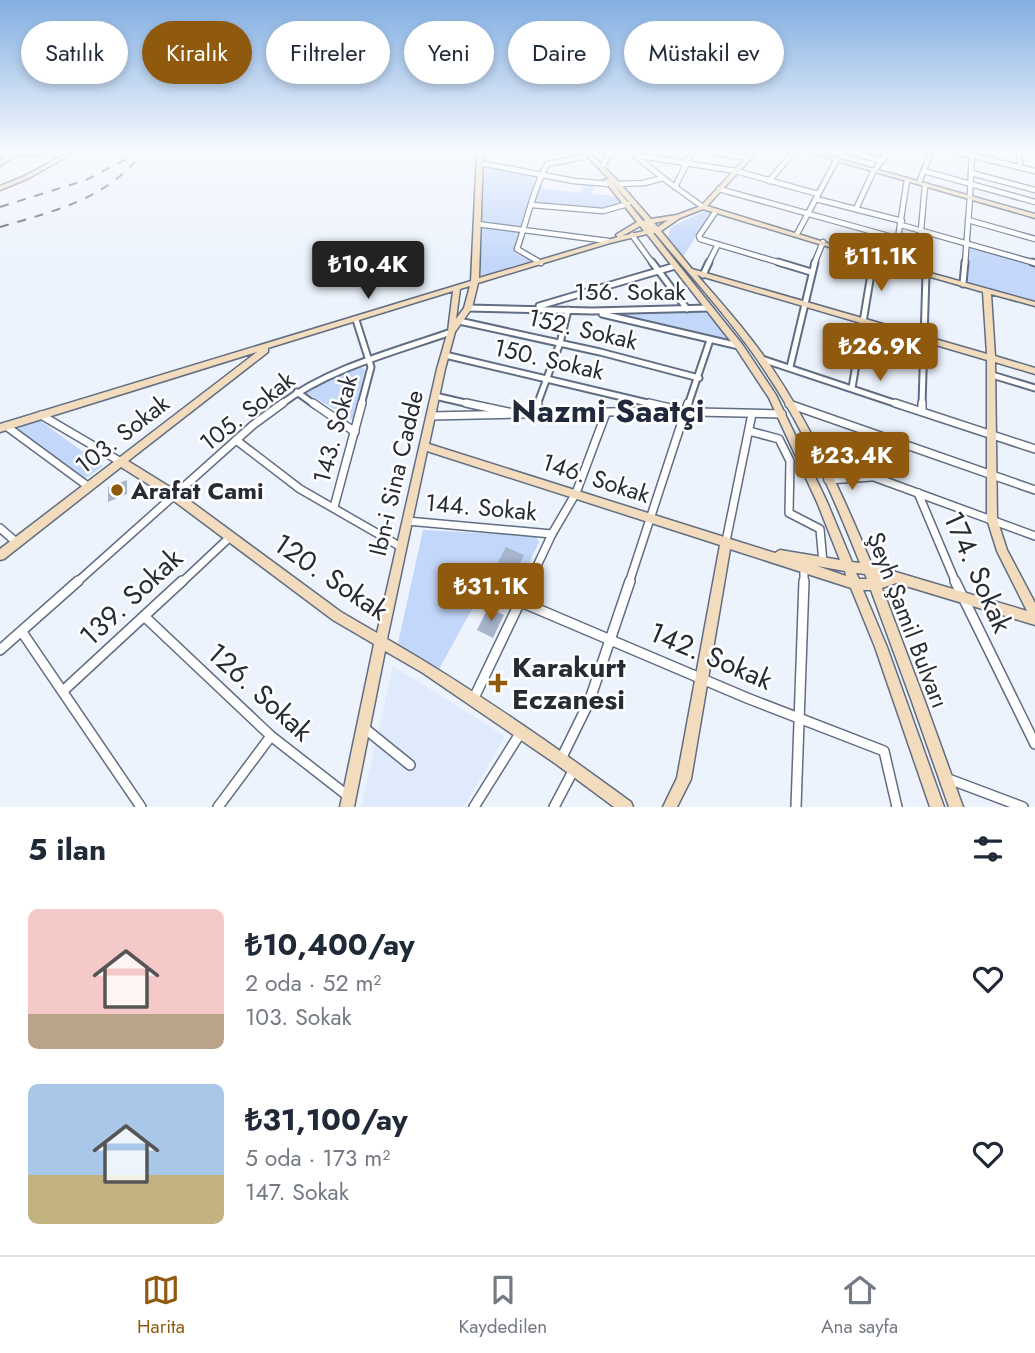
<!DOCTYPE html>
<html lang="tr">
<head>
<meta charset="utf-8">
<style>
  :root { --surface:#fff; --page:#f6f6f7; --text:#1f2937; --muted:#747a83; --line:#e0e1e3; --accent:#8f5a0d }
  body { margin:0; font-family:Jost,sans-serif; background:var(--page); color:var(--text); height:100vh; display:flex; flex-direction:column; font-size:26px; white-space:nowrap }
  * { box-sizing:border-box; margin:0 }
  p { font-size:23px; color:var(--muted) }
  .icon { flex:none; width:38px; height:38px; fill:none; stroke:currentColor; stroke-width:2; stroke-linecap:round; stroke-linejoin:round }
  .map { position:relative; height:807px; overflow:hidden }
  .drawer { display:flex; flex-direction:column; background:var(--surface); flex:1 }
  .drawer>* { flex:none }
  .top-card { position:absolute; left:21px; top:21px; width:994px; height:63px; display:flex; gap:14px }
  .price { position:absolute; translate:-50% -60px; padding:0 16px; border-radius:7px; background:var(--accent); color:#fff; font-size:23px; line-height:46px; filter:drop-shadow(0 2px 4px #0008) }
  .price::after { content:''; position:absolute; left:50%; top:42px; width:21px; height:16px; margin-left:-10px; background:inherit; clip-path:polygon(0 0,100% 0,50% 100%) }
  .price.on { background:#222; color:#fff }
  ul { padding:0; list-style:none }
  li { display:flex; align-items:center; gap:21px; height:175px; padding:0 28px }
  li span { display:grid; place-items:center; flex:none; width:196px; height:140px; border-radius:10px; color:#555 }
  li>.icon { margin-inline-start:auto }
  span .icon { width:84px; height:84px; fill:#fffc; stroke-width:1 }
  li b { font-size:30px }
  h2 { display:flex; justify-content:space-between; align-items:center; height:84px; padding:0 28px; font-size:30px }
  .pill { padding:0 24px; border-radius:32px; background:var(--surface); box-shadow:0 4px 10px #0003; font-size:24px; line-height:63px }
  .pill.on { background:var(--accent); color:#fff }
  .dock { display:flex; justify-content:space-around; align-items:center; height:98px; border-top:2px solid var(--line); background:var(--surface); font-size:19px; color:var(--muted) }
  .dock a { display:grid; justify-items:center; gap:4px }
  .dock .on { color:var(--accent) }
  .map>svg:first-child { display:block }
  .built { fill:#dfeafd }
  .green { fill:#c3d7fa }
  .building { fill:#a8b6cd }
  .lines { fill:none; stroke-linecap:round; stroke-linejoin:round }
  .street-far3-casing { stroke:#606d82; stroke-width:7 }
  .street-far2-casing { stroke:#606d82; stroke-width:9 }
  .street-far1-casing { stroke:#606d82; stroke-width:10 }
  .street-casing { stroke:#606d82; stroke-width:12 }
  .secondary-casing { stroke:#606d82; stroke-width:3 }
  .street-far3 { stroke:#fff; stroke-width:4.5 }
  .street-far2 { stroke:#fff; stroke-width:5 }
  .street-far1 { stroke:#fff; stroke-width:7 }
  .street { stroke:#fff; stroke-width:9 }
  .secondary { fill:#f2dcbd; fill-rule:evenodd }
  .rail { stroke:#474d56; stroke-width:2; stroke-dasharray:9 9; stroke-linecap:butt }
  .poi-dot { fill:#8f5a0d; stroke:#fff; stroke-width:2.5 }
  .labels { text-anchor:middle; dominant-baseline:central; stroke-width:5; stroke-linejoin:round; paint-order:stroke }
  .street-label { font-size:24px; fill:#262b34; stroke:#fff }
  .poi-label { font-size:24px; font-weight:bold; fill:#262b34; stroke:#fff; text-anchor:start }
  .near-street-label { font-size:28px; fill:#262b34; stroke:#fff }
  .near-poi-label { font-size:28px; font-weight:bold; fill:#262b34; stroke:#fff; text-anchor:start }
  .district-label { font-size:32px; font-weight:bold; fill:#202a3c; stroke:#fff }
</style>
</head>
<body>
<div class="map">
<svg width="1035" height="807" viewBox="0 0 1035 807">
  <rect width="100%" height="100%" fill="#edf3fd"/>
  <!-- built -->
  <polygon class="built" points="393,666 505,736 464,807 361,807"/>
  <!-- green -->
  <g class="green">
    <polygon points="484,167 536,176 520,228 482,222"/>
    <polygon points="584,184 594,185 592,194 614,196 621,204 608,208 536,203 538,188 580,193"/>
    <polygon points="705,211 711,212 683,257 668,237 671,227"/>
    <polygon points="481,226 519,232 514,247 515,253 531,261 481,276"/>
    <polygon points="970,246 1035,265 1035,301 968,283"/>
    <polygon points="708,311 731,342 615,313"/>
    <polygon points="360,367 365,369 353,420 303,391"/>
    <polygon points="39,420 103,466 83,480 12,431"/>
    <polygon points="423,530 536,536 539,542 511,601 483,589 438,671 398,643"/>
  </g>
  <!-- building -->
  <g class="building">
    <polygon points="127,480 127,494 108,502 108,487"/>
    <polygon points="506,547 524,555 516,571 498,562"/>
    <polygon points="488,608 504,615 493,638 477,630"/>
  </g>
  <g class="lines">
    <!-- street-far3 casing -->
    <g class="street-far3-casing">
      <g id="street-far3">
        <polyline points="631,152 663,178"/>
        <polyline points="712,152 748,158"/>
        <polyline points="849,152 883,161"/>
        <polyline points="957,152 1035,171"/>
        <polyline points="1019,152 1020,167"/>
        <polyline points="827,154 829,152"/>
        <polyline points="0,155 43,152"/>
        <polyline points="635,155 736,171 818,194"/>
        <polyline points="480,163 574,181 610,184"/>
        <polyline points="602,167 610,152"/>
        <polyline points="877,167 888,152"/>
        <polyline points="924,171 1035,202"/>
        <polyline points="971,173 1035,190"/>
        <polyline points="920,180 931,152"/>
        <polyline points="769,181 794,152"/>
        <polyline points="619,184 644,183 663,178 703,207"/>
        <polyline points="675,187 692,152"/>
        <polyline points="719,189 899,239"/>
        <polyline points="970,194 972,154"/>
        <polyline points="816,199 902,221"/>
        <polyline points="532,205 603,211 628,204"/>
        <polyline points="856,209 874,170"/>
        <polyline points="716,211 699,236 700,239 784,264"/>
        <polyline points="968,220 1035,239"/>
        <polyline points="477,224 608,241"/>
        <polyline points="901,225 1035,263"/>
        <polyline points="797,234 837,159"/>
        <polyline points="632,235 653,264"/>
        <path d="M541,263L517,249C527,220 533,190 547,164L584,157"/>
        <polyline points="708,264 717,246"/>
        <polyline points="814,264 823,242"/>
        <polyline points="873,264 874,259"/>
        <polyline points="894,264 907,180"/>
        <polyline points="918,264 925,185"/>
        <polyline points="965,264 970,197"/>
      </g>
    </g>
    <!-- street-far2 casing -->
    <g class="street-far2-casing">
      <g id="street-far2">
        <polyline points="652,262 687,309"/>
        <polyline points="778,262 811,272"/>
        <polyline points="1032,262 1035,263"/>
        <polyline points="894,265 894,262"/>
        <polyline points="917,271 918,262"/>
        <polyline points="703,275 709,262"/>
        <polyline points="963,284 965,262"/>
        <polyline points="539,306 675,266"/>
        <polyline points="468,308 593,311 709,308"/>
        <polyline points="602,314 739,346"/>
        <polyline points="356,320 371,367 361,405"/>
        <polyline points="459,321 600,352 699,378"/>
        <polyline points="445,355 656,405"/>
        <polyline points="762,359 900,405"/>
        <polyline points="790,367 815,262"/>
        <polyline points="992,375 1035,388"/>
        <polyline points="852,388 873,262"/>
        <polyline points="297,392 315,405"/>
        <polyline points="435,396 474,405"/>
        <path d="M280,405C329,368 394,352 451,332"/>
        <polyline points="537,405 560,343 568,310"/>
        <polyline points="688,405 710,340"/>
        <polyline points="922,405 926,274"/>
      </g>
    </g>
    <!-- street-far1 casing -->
    <g class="street-far1-casing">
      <g id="street-far1">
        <polyline points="313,403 355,432"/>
        <polyline points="466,403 513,413"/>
        <polyline points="649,403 675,409"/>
        <polyline points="895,403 1035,449"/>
        <polyline points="789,404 1035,490"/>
        <polyline points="922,411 922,403"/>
        <polyline points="534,414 538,403"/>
        <polyline points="41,415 121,462"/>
        <polyline points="431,416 653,411 782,414"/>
        <polyline points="6,426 89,487"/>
        <polyline points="749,431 779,439 790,461 789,513 820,529 823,563"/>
        <polyline points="236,440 300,489 401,547"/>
        <polyline points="815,450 874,477 1035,536"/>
        <polyline points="828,480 871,477"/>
        <polyline points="918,493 956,583"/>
        <polyline points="334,507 362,403"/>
        <polyline points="407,521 552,534"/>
        <polyline points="0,528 16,542"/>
        <polyline points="726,541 752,414"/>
        <polyline points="76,583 253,425 283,403"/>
        <polyline points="181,583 230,537"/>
        <polyline points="529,583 552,534 576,493 606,413"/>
        <polyline points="629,583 688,403"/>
        <polyline points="804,583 804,568"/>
      </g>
    </g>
    <!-- street casing -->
    <g class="street-casing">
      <g id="street">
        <polyline points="955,581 1035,744"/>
        <polyline points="521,602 747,698 884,751 897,807"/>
        <polyline points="144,616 271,736 348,796"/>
        <polyline points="22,632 141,807"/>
        <polyline points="0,650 78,581"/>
        <polyline points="63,691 182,581"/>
        <polyline points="473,700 530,581"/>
        <polyline points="363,727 410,765"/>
        <polyline points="561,759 589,702 630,581"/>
        <polyline points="946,778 1023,807"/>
        <polyline points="218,807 271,736"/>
        <polyline points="474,807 521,732"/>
        <polyline points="554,807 573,771"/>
        <polyline points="796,807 804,581"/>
      </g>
    </g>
    <!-- secondary casing -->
    <g class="secondary-casing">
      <g id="secondary">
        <polygon points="15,152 21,152 0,166 0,161"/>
        <polygon points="68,152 75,152 29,178 0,190 0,186 25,176"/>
        <path d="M477,152H483L479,278L618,237L616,235L617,234L637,222L604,180L609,179L583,152H589L617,180L651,219L677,215L701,206L751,152H757L707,206L876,258L1035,302V306L991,294L995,356L1035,368V374L995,362L997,519L1007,550L1035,603V625L896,583L882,588L924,699L963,807H949L911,699L871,590H863L887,647L944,807H930L875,647L851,588L730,549L691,779L677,807H663L677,778L720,545L427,451L387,639C472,688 552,744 631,802L633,807H614L556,764L423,673L385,651L354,807H340L374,644L333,620L170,498L121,467L4,559L0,560V549L257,352L0,432V424L471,281ZM609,179L645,220L643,221ZM703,209L872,260L983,292L987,354L692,269L661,231L680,218ZM668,220L658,227L654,223ZM640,226L644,231L622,236ZM653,233H655C692,278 733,322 765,371C805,430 834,498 860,563L852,562L827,502L776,395L742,344ZM647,234L736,348L769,398L817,502L840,560L780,550L775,553L730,539L726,536L724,537L429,444L445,369L455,332L472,308L478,283L610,243ZM697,275L987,360V519L997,551L1027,611L872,565C844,498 813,429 772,368C750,335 723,305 697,275ZM470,286L464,308L456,319L460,289ZM453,291L448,331L437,369L377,633L341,612L178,492L128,461L268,352V348ZM817,566L845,571L846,576ZM856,573L865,574L867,579H859Z"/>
        <polygon points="806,152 814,152 1035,214 1035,218"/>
      </g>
    </g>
    <!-- street-far3 -->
    <use href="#street-far3" class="street-far3"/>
    <!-- street-far2 -->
    <use href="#street-far2" class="street-far2"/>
    <!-- street-far1 -->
    <use href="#street-far1" class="street-far1"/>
    <!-- street -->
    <use href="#street" class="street"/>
    <!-- secondary -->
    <use href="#secondary" class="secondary"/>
    <!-- rail -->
    <g class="rail">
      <polyline points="0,207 86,180 136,154"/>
      <path d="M0,227C54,211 108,199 143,152"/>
    </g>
  </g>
  <!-- sky -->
  <linearGradient id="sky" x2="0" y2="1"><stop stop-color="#82aee1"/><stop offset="0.57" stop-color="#f7fafe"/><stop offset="1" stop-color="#f7fafe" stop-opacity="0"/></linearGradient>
  <rect width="1035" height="265" fill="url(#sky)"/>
  <!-- markers -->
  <g class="poi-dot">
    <circle cx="117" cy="490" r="7"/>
    <path d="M494.5 672.5h7v7h7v7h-7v7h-7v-7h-7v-7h7z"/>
  </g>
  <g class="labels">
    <!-- street labels -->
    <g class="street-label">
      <text x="630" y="291">156. Sokak</text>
      <text transform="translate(583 329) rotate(13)">152. Sokak</text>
      <text transform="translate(549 359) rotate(13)">150. Sokak</text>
      <text transform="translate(247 411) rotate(-38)">105. Sokak</text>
      <text transform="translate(335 429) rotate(-75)">143. Sokak</text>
      <text transform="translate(122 434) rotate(-38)">103. Sokak</text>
      <text transform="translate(396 473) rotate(-77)">Ibn-i Sina Cadde</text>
      <text transform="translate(596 478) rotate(18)">146. Sokak</text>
      <text transform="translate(481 507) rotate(5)">144. Sokak</text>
      <text transform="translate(908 620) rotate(69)">Şeyh Şamil Bulvarı</text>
    </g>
    <!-- poi labels -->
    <g class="poi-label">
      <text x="131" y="490">Arafat Cami</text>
    </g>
    <!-- near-street labels -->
    <g class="near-street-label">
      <text transform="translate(978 572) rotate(66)">174. Sokak</text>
      <text transform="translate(331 577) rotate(34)">120. Sokak</text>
      <text transform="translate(131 597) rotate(-43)">139. Sokak</text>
      <text transform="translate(711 656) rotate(23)">142. Sokak</text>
      <text transform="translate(260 692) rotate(42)">126. Sokak</text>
    </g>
    <!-- near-poi labels -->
    <g class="near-poi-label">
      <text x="512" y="667">Karakurt<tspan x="512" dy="32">Eczanesi</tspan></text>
    </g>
    <!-- district labels -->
    <g class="district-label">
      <text x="608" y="411">Nazmi Saatçi</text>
    </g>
  </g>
</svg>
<b class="price" style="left:881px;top:293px">₺11.1K</b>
<b class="price on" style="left:368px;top:301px">₺10.4K</b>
<b class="price" style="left:880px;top:383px">₺26.9K</b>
<b class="price" style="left:852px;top:492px">₺23.4K</b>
<b class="price" style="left:491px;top:623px">₺31.1K</b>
<div class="top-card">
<a class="pill">Satılık</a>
<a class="pill on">Kiralık</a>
<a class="pill">Filtreler</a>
<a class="pill">Yeni</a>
<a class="pill">Daire</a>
<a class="pill">Müstakil ev</a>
</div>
</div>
<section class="drawer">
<h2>5 ilan<svg class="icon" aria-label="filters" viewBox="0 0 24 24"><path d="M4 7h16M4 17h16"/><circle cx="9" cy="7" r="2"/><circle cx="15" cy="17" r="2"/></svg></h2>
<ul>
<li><span style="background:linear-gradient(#f6c9c9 75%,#b9a48a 0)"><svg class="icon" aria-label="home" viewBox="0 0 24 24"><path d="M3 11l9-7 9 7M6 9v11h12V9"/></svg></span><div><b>₺10,400/ay</b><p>2 oda · 52 m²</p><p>103. Sokak</p></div><svg class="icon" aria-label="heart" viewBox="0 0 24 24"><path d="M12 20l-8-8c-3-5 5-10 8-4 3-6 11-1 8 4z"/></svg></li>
<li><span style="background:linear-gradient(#a9c7e8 65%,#c2b280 0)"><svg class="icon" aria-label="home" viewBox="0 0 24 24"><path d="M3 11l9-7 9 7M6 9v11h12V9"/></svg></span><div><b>₺31,100/ay</b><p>5 oda · 173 m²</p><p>147. Sokak</p></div><svg class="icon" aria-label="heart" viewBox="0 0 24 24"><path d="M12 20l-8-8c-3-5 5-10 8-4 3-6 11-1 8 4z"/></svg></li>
</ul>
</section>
<nav class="dock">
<a class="on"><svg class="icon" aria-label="map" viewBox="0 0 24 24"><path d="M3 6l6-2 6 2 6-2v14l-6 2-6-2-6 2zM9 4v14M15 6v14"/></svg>Harita</a>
<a><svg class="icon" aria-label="saved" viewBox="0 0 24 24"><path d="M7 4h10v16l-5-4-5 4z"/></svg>Kaydedilen</a>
<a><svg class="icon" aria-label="home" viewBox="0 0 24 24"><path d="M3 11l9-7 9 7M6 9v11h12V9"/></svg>Ana sayfa</a>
</nav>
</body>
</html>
